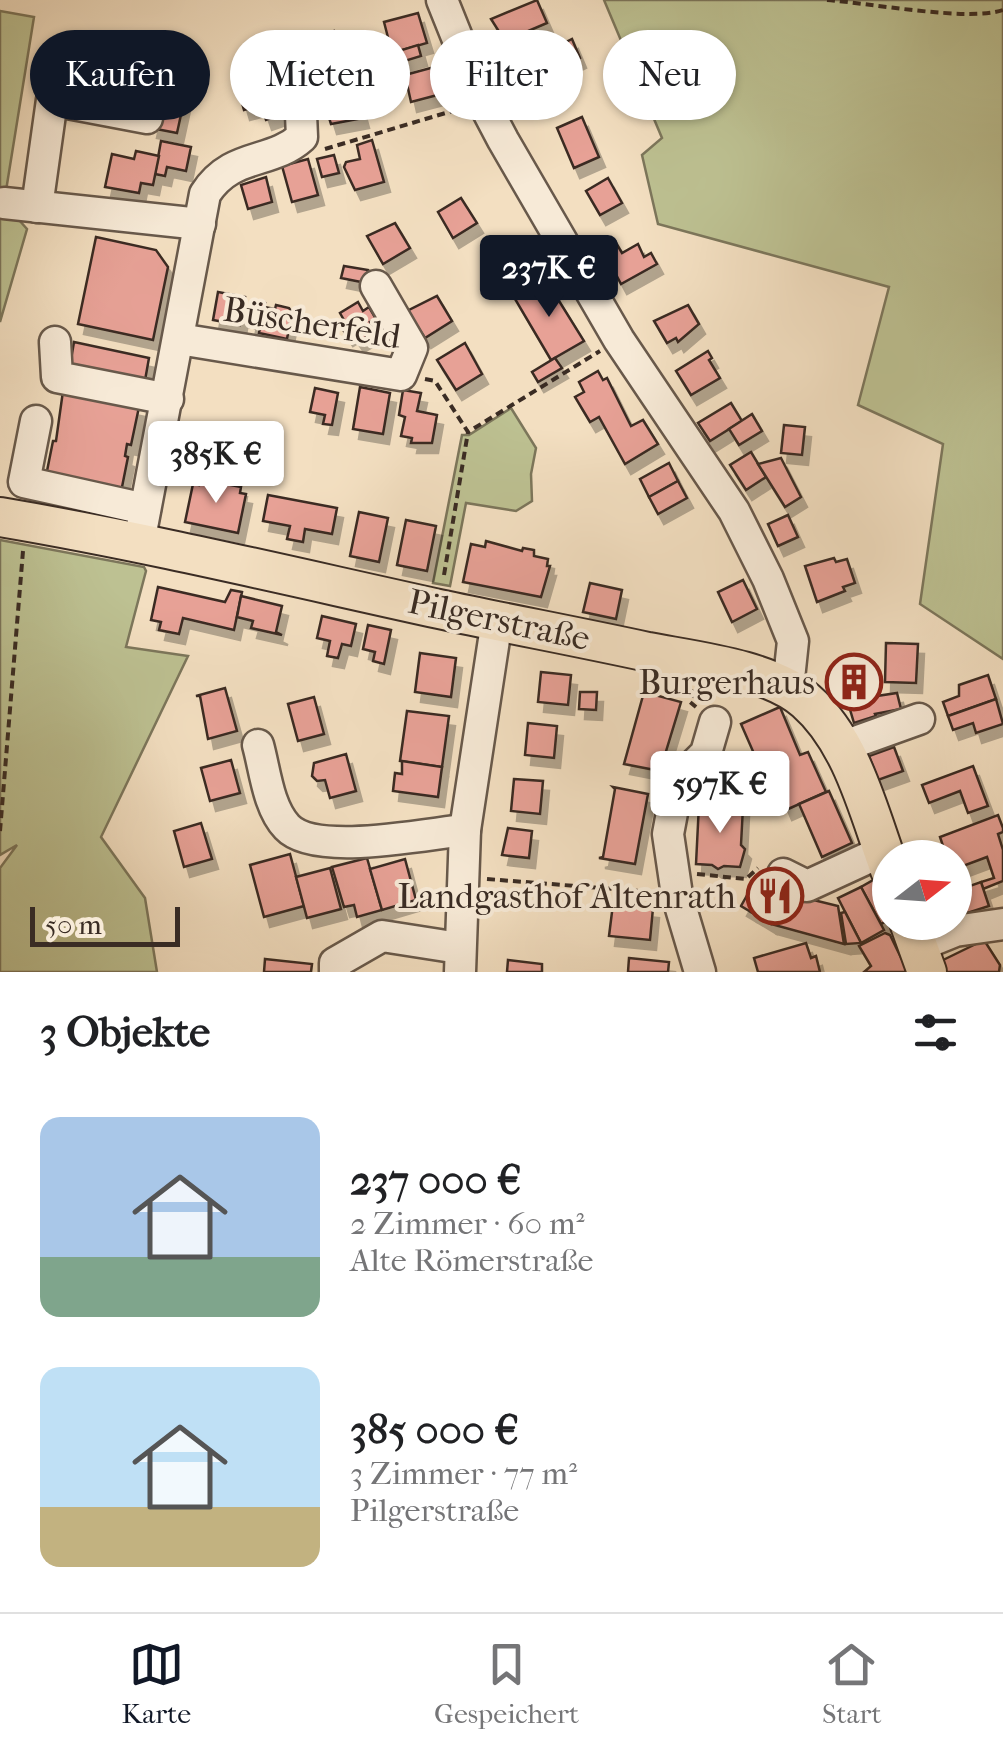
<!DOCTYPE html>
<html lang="de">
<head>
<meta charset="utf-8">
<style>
  :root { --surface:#fff; --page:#f2f2f2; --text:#202124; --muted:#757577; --line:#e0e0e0; --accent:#111827 }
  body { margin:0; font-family:"IM FELL French Canon",serif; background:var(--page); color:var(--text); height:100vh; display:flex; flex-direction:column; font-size:38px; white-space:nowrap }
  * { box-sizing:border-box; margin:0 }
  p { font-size:32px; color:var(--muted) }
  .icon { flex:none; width:55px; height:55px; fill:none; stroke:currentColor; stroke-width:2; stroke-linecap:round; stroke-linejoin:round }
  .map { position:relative; height:972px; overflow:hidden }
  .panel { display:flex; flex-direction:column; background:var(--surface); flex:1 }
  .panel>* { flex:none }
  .top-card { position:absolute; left:30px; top:30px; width:945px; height:90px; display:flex; gap:20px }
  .needle { width:65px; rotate:73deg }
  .tools { position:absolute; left:872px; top:840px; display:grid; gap:20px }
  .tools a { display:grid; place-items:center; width:100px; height:100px; border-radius:50%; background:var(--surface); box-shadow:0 2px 8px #0004; font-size:50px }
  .scale { position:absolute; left:30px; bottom:25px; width:150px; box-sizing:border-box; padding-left:10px; border:5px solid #3a2c24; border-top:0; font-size:28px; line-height:35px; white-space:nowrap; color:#3a2c24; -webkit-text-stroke:8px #f7ead7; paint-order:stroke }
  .price { position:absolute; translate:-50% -85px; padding:0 22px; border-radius:10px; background:#fff; color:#222; font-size:32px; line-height:65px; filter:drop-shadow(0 2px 5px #0008) }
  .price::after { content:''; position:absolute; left:50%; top:60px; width:30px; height:22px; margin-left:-15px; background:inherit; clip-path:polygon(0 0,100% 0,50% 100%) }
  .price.on { background:var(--accent); color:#fff }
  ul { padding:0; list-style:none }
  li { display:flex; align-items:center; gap:30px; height:250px; padding:0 40px }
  li span { display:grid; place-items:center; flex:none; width:280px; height:200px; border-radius:20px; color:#555 }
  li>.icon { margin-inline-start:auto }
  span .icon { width:120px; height:120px; fill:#fffc; stroke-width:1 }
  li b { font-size:42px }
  h2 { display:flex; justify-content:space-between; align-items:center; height:120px; padding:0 40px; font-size:42px }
  .pill { padding:0 35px; border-radius:45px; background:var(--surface); box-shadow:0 2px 8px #0004; font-size:35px; line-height:90px }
  .pill.on { background:var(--accent); color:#fff }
  .menu { display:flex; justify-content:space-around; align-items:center; height:140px; border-top:2px solid var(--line); background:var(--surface); font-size:28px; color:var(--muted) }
  .menu a { display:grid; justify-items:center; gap:5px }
  .menu .on { color:var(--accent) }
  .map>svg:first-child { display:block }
  .green { fill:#bdc192; stroke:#7c765b; stroke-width:2.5 }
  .building { fill:#e7a196; stroke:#3a2c24; stroke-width:2.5; filter:url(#shadow) }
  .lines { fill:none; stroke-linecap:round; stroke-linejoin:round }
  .minor-casing { stroke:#68594b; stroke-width:35 }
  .major-casing { stroke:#3a2c24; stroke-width:42 }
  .path { stroke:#3a2c24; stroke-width:4; stroke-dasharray:8 5; stroke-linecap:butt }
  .minor { stroke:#f7ead7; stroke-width:30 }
  .major { stroke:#f3dfc1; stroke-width:38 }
  .labels { text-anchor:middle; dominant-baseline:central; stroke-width:8; stroke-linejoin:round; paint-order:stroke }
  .street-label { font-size:35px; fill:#3a2c24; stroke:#f7ead7 }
  .poi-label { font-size:35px; fill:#3a2c24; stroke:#f7ead7; text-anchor:end }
</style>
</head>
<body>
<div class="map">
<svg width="1003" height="972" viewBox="0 0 1003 972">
  <defs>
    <filter id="shadow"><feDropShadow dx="6" dy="10" stdDeviation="0" flood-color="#0004"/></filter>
  </defs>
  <rect width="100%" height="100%" fill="#f3dfc1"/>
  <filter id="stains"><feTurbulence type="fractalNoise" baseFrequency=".002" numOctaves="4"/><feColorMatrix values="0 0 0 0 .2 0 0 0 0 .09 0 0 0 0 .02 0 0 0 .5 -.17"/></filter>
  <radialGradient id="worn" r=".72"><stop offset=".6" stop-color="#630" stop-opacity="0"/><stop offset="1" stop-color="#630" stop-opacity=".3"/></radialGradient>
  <!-- green -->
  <g class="green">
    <polygon points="604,0 1003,0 1003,659 920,604 943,444 858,405 889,287 658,224 642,155 662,138"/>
    <polygon points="0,11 34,17 4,203 27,229 0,322"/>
    <polygon points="511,408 536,448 531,474 532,501 516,511 466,503 450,586 433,583 462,435 469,435"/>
    <polygon points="0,540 144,567 146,571 126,647 188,656 101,837 145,898 157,972 0,972 0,868 17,845 0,855"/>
  </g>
  <!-- building -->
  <g class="building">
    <polygon points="537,0 547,23 505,41 491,19"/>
    <polygon points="418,13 427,43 392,53 384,22"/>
    <polygon points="334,31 342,61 316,68 307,38"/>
    <polygon points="559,38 562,44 572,39 580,58 561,67 550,42"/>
    <polygon points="550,42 561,67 528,81 519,56"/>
    <polygon points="418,45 421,56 395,64 392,53"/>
    <polygon points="438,66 445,93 411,102 405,75"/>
    <polygon points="260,67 270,103 244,110 234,75"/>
    <polygon points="146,78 160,81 154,111 122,104 127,79 145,83"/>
    <polygon points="355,86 364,106 360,107 363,118 331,124 322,95"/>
    <polygon points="158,96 184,101 177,133 151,128"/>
    <polygon points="278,96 283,114 266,120 261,105"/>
    <polygon points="582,117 599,157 574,168 557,128"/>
    <polygon points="372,140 384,182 355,190 344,167 346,162 360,159 357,145"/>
    <polygon points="161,141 191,147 186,171 167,167 165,176 155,174"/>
    <polygon points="136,151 159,156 153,185 141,183 139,193 105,187 112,154 134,159"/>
    <polygon points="334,155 339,173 322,177 317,159"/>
    <polygon points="308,159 318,195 292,202 282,166"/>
    <polygon points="266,177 272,202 248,209 241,185"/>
    <polygon points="608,178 622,203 600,215 586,191"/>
    <polygon points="461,198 477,223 453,238 438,212"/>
    <polygon points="395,223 410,248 383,264 367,236"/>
    <polygon points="96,237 156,250 168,267 153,340 78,324"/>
    <polygon points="615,241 622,253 638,244 644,257 651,253 657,264 621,284 602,248"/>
    <polygon points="344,266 368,270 366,283 341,278"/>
    <polygon points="546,280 584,341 551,360 515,299"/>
    <polygon points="218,292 245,297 240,325 213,320"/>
    <polygon points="437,296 452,321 425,338 407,311"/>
    <polygon points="254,301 265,303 260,329 249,327"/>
    <polygon points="358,302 363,311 369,307 376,319 370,322 376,331 358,342 352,333 347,336 340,325 345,322 340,313"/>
    <polygon points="276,305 289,308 292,312 287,339 259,333 264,307 275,309"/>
    <polygon points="688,305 699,324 678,342 676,338 667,343 654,321"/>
    <polygon points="74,342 149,358 144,386 69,371"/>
    <polygon points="465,343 482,374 456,390 437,360"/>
    <polygon points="708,351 712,358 709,360 720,378 691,395 676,371"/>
    <polygon points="555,358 562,368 538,382 532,372"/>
    <polygon points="598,371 603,380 607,378 631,426 643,420 658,444 625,464 599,417 590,422 575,397 584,392 579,382"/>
    <polygon points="360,387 390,393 383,434 353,429"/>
    <polygon points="315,388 338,393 332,425 323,424 325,415 310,412"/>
    <polygon points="403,390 421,393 417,411 437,415 432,443 411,443 412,438 401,436 405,417 399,415"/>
    <polygon points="63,391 139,407 131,445 127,444 125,456 128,457 120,497 45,481 53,441 56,441"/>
    <polygon points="731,403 742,421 710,441 698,423"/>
    <polygon points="752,414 762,431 739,445 729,429"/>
    <polygon points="784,425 805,427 802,455 781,453"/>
    <polygon points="751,452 766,477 746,490 730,465"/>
    <polygon points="781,458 801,497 785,507 758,464"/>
    <polygon points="669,463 678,481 649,497 640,479"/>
    <polygon points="200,479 241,487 240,493 246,494 238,533 185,522 193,484 199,485"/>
    <polygon points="678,481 687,498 658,514 649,497"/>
    <polygon points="268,495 337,508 332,534 305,529 303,542 287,539 290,526 263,521"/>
    <polygon points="359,512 388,518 379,562 350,556"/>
    <polygon points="788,515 798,537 778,546 768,524"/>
    <polygon points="406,520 436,526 427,571 397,565"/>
    <polygon points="486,541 522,551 523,548 534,550 534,556 548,559 547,566 550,566 541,597 463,582 471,544 485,547"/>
    <polygon points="834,558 836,562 847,559 855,583 843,587 845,591 817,602 805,566"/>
    <polygon points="743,580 757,609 732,622 718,592"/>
    <polygon points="590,583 622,590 616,619 583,612"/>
    <polygon points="158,587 225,602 231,590 242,592 234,630 183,618 179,634 159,630 161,622 151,620"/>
    <polygon points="241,596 282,606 276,632 282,635 251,628 253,621 237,617"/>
    <polygon points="322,616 356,624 351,646 342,644 338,658 327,656 330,641 317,638"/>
    <polygon points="368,625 391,630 384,664 373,661 375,652 363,649"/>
    <polygon points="886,643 918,644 916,683 885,682"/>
    <polygon points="420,653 456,658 451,697 415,692"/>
    <polygon points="863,668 868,690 846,696 840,674"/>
    <polygon points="541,672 571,675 568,705 538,702"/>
    <polygon points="988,675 996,699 948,716 943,702 959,696 959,685"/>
    <polygon points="225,688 237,731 208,739 200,696 196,696"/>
    <polygon points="868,690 870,697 897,693 901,709 875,714 876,716 854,723 846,696"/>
    <polygon points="580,692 597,692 596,710 579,709"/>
    <polygon points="644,692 681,702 660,771 624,764"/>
    <polygon points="314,697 324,734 298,741 288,704"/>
    <polygon points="996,699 1003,724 976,733 973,723 953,730 948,716"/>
    <polygon points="780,707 800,755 808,752 826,792 786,810 766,762 759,765 741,724"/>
    <polygon points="407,711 449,716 442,767 400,761"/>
    <polygon points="528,723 557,726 554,758 525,755"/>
    <polygon points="894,747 903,771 878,780 869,756"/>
    <polygon points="346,754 356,791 330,798 325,780 317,781 312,776 314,763"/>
    <polygon points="231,760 240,793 210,801 201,768"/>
    <polygon points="402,761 442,767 438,797 393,791 395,773 402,774"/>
    <polygon points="973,766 988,806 968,813 960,791 929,803 922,785"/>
    <polygon points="514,779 543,781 540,814 511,811"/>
    <polygon points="613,787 648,794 635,864 599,858 603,857 615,789"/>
    <polygon points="829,791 852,843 822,857 799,804"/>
    <polygon points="699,804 743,807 741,845 745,849 740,867 724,866 718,869 712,865 696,864"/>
    <polygon points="998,815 1003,828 1003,832 998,834 1003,850 1003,881 983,889 981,882 994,878 987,857 955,869 955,858 947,858 940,837"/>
    <polygon points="201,823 212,859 184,867 174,831"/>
    <polygon points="508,828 532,831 529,858 502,855"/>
    <polygon points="290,854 304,906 264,917 250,865"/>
    <polygon points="367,858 382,910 357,917 354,905 344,907 332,867"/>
    <polygon points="405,859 416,900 382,910 370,869"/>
    <polygon points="330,868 341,909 307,918 296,877"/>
    <polygon points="758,876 768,882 751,912 741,906"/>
    <polygon points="875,879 890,908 890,919 881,924 861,887"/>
    <polygon points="769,880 790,892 771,924 751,912"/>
    <polygon points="981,882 989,906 958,916 955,891"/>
    <polygon points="861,887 884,930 861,943 838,898"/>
    <polygon points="789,894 838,906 844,944 771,924"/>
    <polygon points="613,904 653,908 650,940 609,936"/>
    <polygon points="845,912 861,943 846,944 841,913"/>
    <polygon points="885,933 890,935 906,968 905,972 864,972 871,966 859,946"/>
    <polygon points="984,940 1000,965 999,972 941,972 937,963"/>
    <polygon points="806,943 811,958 816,956 820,972 758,972 754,958"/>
    <polygon points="629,958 669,962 668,972 628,972"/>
    <polygon points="265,959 312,964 311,972 264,972"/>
    <polygon points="508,960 542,964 542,972 507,972"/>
  </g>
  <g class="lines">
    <!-- minor casing -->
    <g class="minor-casing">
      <g id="minor">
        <polyline points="442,0 483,102 503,140 619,340 734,511 768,579 793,641 788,688"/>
        <polyline points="4,203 200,224"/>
        <polyline points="37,207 52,100 147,118"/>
        <polyline points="179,339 401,375 412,348 376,286"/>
        <polyline points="55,342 57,377 168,399"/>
        <polyline points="36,421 24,482 145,509"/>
        <path d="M139,543L205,194C232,152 271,165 302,137L301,114L292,82L338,68"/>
        <path d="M258,745C265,770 268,807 287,827C315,857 425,834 465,830"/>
        <polyline points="841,747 919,719"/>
        <polyline points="783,874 807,886 883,851"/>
        <polyline points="918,946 955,931 1003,924"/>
        <polyline points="335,972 335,963 382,936 459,948"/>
        <polyline points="460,972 465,830 497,620"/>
        <polyline points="700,972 677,895 668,834 678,781 706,753 715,722"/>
      </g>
    </g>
    <!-- major casing -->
    <g class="major-casing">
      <g id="major">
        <path d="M0,517C148,542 293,577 439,609C509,624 579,637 648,652C695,661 770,669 806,701C853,742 869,814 890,870"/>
        <polyline points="909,922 927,972"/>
      </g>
    </g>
    <!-- path -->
    <g class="path">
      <path d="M827,0C868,3 970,22 1003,10"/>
      <polyline points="325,149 459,109"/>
      <polyline points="425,379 435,381 468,432 600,351"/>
      <polyline points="444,575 468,432"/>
      <polyline points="694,690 690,702 696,707"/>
      <polyline points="0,831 23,551"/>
      <polyline points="697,874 746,879 758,868"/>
      <polyline points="487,879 652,892"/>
    </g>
    <!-- minor -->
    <use href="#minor" class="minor"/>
    <!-- major -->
    <use href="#major" class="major"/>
  </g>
  <!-- icons -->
  <defs>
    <g id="building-ring" transform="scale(2.875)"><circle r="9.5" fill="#f7ead7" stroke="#8f2418" stroke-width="1.5"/><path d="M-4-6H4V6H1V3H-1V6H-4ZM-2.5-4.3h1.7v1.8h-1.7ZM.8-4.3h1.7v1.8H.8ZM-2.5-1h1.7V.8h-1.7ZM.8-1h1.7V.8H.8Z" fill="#8f2418"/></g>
    <g id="restaurant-ring" transform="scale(2.875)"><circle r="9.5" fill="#f7ead7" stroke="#8f2418" stroke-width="1.5"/><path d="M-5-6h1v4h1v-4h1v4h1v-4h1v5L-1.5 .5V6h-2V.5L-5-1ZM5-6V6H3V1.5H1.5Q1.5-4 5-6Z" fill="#8f2418"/></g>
  </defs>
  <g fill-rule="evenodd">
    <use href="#building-ring" x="854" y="682"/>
    <use href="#restaurant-ring" x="775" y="896"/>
  </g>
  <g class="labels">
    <!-- street labels -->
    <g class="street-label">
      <text transform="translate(312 323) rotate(9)">Büscherfeld</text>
      <text transform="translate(499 620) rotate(12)">Pilgerstraße</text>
    </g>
    <!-- poi labels -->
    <g class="poi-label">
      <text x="815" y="682">Burgerhaus</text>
      <text x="736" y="896">Landgasthof Altenrath</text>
    </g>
  </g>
  <rect width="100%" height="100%" filter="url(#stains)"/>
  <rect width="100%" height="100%" fill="url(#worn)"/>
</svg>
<div class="tools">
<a><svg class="needle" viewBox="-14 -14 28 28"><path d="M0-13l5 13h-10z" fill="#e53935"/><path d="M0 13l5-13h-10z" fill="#757577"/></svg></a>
</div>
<div class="scale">50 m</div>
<b class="price on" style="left:549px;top:320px">237K €</b>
<b class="price" style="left:216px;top:506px">385K €</b>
<b class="price" style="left:720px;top:836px">597K €</b>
<div class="top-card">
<a class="pill on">Kaufen</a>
<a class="pill">Mieten</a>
<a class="pill">Filter</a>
<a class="pill">Neu</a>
</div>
</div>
<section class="panel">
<h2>3 Objekte<svg class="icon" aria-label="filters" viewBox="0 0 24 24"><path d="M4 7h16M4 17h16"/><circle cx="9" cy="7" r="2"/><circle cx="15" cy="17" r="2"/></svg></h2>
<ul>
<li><span style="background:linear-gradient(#a9c7e8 70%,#7fa58c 0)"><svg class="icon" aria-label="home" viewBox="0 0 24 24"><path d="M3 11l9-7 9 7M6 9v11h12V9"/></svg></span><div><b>237 000 €</b><p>2 Zimmer · 60 m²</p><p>Alte Römerstraße</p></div></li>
<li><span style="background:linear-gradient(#bfe0f5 70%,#c2b280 0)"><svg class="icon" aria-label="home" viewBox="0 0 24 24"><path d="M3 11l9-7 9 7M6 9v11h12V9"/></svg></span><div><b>385 000 €</b><p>3 Zimmer · 77 m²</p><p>Pilgerstraße</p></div></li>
</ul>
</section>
<nav class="menu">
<a class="on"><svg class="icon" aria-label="map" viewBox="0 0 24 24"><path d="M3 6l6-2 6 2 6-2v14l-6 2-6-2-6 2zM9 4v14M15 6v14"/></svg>Karte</a>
<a><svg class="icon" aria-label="saved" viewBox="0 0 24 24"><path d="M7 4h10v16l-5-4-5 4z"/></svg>Gespeichert</a>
<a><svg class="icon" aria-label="home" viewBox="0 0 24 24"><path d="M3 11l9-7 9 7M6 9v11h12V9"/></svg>Start</a>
</nav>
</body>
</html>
